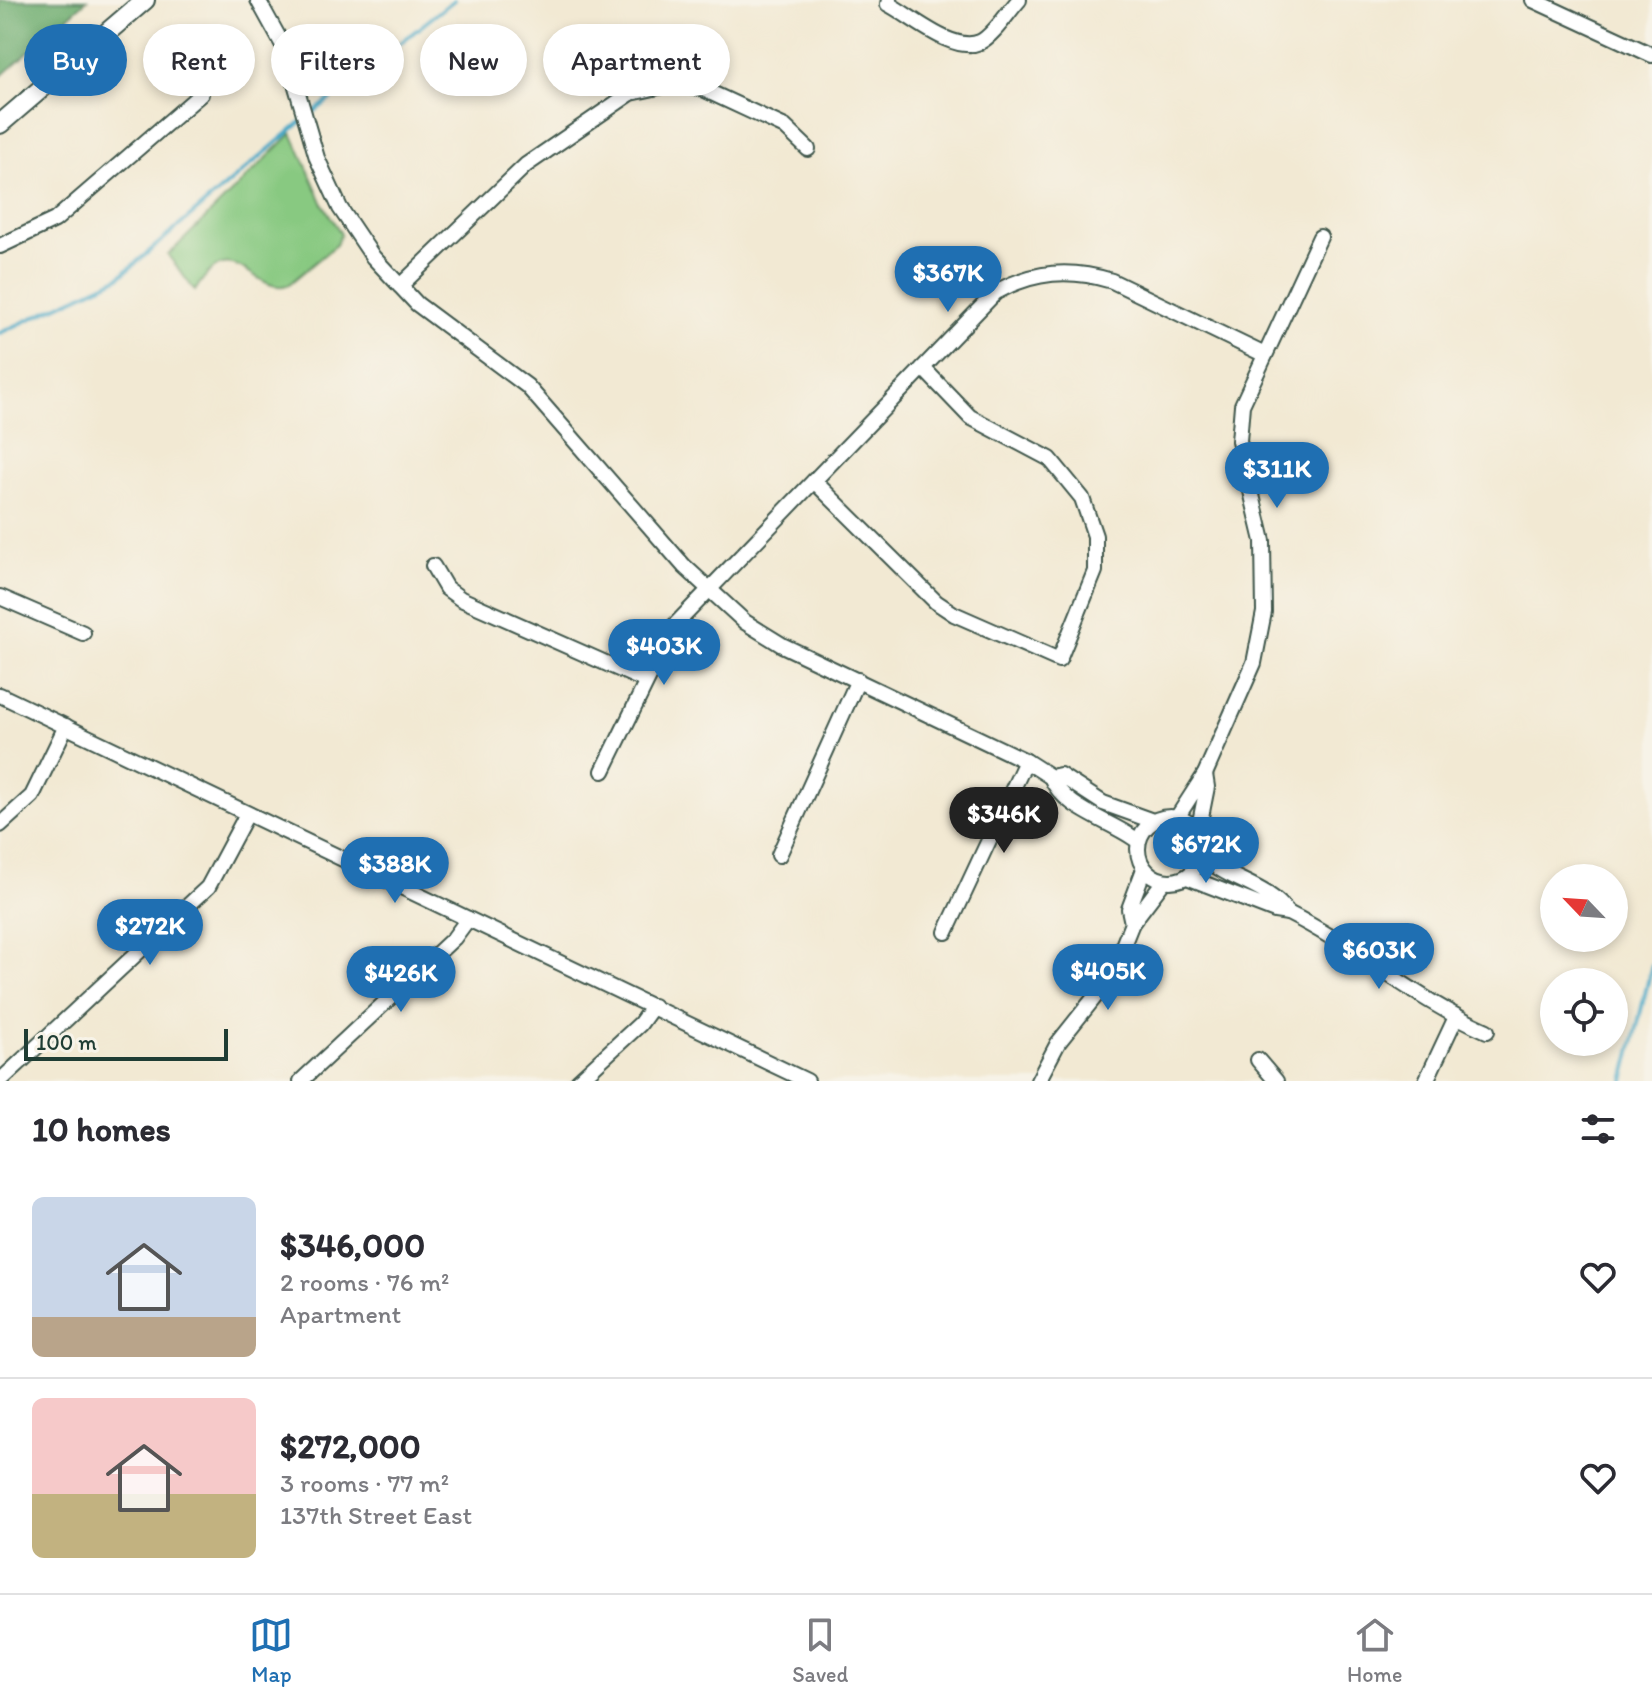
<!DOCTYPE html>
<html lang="en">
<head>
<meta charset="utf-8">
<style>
  :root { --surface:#fff; --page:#f2f2f3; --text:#2b2b33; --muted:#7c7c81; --line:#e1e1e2; --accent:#1f6fb2 }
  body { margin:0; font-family:Itim,sans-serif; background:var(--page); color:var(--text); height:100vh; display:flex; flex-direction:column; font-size:30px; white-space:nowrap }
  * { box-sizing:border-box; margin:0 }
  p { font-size:26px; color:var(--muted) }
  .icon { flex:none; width:44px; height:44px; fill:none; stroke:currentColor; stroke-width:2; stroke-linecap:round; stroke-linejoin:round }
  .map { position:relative; height:1081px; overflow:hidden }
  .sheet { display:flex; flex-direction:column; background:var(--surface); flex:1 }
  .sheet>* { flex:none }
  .hud { position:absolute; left:24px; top:24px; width:800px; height:72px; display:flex; gap:16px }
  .needle { width:52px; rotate:295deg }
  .buttons { position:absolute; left:1540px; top:864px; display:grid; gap:16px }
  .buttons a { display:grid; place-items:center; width:88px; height:88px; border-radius:50%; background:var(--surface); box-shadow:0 4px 12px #0003; font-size:40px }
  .scale { position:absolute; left:24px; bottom:20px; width:204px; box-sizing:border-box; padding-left:8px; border:4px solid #1f3d34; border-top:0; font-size:22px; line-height:28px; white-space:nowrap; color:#1f3d34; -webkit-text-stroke:6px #f7f3e8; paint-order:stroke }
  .price { position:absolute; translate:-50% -68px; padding:0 18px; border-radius:28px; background:var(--accent); color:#fff; font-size:26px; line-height:52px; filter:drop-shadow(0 2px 4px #0008) }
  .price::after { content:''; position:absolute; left:50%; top:48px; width:24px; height:18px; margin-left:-12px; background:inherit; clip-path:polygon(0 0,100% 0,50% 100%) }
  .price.selected { background:#222; color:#fff }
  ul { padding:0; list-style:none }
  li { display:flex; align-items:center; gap:24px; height:200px; padding:0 32px }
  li+li { border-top:2px solid var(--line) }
  li span { display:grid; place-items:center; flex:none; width:224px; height:160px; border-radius:12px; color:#555 }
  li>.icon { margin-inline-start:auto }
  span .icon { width:96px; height:96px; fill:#fffc; stroke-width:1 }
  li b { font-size:34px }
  h2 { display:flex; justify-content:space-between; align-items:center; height:96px; padding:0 32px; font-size:34px }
  .chip { padding:0 28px; border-radius:36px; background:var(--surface); box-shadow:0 4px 12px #0003; font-size:28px; line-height:72px }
  .chip.selected { background:var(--accent); color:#fff }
  .dock { display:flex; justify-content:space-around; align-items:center; height:112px; border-top:2px solid var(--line); background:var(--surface); font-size:22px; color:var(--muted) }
  .dock a { display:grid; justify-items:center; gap:4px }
  .dock .selected { color:var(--accent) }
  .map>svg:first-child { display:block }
  .green { fill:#88c981; stroke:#54835a; stroke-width:2 }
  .forest { fill:#6ead6f; stroke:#467552; stroke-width:2 }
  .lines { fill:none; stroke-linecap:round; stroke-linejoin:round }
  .stream { stroke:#47a9c7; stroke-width:4 }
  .minor-casing { stroke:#3f574c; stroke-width:18 }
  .major-casing { stroke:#3f574c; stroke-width:22 }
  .minor { stroke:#fff; stroke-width:14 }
  .major { stroke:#fff; stroke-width:18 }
</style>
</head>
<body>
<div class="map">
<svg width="1652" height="1081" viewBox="0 0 1652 1081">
  <rect width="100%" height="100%" fill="#f7f3e8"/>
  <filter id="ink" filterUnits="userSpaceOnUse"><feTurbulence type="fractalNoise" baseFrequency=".0125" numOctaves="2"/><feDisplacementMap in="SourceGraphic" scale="16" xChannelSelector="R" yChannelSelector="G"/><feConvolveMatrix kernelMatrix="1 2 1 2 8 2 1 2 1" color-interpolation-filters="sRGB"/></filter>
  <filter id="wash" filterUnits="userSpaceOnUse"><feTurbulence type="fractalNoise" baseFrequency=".006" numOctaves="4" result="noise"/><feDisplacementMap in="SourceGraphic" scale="32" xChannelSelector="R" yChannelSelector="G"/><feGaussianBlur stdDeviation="1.8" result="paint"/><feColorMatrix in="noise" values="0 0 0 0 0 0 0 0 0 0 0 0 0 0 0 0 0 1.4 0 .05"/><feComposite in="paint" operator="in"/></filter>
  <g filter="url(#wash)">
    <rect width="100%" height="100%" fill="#f2e9d3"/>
    <!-- green -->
    <path class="green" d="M292,133L322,202L341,234L336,245L288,285C253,296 233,227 195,291L168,255Z"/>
    <!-- forest -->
    <polygon class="forest" points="0,0 87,0 0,77"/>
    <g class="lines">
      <!-- stream -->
      <g class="stream">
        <polyline points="309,116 454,0"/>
        <polyline points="0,333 118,278 302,121"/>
        <polyline points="1624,1081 1652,965"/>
      </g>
    </g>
  </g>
  <g filter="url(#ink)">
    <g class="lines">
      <!-- minor casing -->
      <g class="minor-casing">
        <g id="minor">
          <polyline points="258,0 285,49 317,158 340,208 373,257 417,304 527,386 684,566 745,622 782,645 1026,761 1051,777"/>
          <path d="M889,0L888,4C910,15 953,54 980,42C994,35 1008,12 1019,0"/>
          <polyline points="1533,0 1652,55"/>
          <polyline points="0,246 55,220 201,94"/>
          <polyline points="400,286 526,165 631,93 668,85 701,88 785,127 808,149"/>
          <polyline points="814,481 936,602 954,614 1059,660 1095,571 1095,536 1082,498 1050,459 970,417 923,368"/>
          <polyline points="433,566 446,588 461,599 646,681"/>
          <polyline points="0,597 83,633"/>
          <polyline points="0,695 807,1081"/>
          <path d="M603,771L674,626L996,292C1034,271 1070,268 1112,281L1265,355"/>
          <polyline points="1205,774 1254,663 1264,612 1263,541 1239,441 1242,405 1320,237"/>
          <polyline points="1178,816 1205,774 1207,787 1198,832"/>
          <circle cx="1170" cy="849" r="32"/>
          <polyline points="0,825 32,796 66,726"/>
          <path d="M1138,841C1112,821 1063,809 1051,777L1060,775L1103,803L1153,821"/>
          <polyline points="779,855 858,680"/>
          <polyline points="1144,869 1129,909 1132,923 1164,881"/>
          <path d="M1187,877L1275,911L1288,913C1266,883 1227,881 1201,854"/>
          <path d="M1288,913C1358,948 1416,1000 1487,1031"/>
          <polyline points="946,932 1026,761"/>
          <polyline points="1258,1060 1276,1081"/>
          <polyline points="0,1081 208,887 247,814"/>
          <polyline points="301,1081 454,938 468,919"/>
          <polyline points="578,1081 640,1024 653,1006"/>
          <polyline points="1038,1081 1058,1043 1110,978 1132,923"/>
          <polyline points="1426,1081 1456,1017"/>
        </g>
      </g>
      <!-- major casing -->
      <g class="major-casing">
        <polyline id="major" points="0,124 145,0"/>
      </g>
      <!-- minor -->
      <use href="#minor" class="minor"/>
      <!-- major -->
      <use href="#major" class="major"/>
    </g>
  </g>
</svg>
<div class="buttons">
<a><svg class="needle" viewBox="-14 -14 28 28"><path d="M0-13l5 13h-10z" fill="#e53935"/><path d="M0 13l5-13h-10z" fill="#7c7c81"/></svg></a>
<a><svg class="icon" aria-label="locate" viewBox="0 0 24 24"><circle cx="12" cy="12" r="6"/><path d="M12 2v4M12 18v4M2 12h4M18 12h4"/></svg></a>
</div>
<div class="scale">100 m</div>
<b class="price" style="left:948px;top:314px">$367K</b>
<b class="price" style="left:1277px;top:510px">$311K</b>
<b class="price" style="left:664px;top:687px">$403K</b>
<b class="price selected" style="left:1004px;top:855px">$346K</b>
<b class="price" style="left:1206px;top:885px">$672K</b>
<b class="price" style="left:395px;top:905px">$388K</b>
<b class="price" style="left:150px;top:967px">$272K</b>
<b class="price" style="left:1379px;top:991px">$603K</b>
<b class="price" style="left:1108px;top:1012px">$405K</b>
<b class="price" style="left:401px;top:1014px">$426K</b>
<div class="hud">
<a class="chip selected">Buy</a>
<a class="chip">Rent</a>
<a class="chip">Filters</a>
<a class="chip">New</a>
<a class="chip">Apartment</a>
</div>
</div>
<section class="sheet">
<h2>10 homes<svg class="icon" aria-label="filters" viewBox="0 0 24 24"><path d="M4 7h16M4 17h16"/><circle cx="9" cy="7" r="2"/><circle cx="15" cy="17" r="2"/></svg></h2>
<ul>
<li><span style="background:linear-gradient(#c9d6e8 75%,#b9a48a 0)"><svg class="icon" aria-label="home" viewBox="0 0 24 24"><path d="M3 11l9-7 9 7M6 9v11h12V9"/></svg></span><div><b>$346,000</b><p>2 rooms · 76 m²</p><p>Apartment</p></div><svg class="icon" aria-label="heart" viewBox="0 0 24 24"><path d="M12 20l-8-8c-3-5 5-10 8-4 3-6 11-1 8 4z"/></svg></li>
<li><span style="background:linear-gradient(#f6c9c9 60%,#c2b280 0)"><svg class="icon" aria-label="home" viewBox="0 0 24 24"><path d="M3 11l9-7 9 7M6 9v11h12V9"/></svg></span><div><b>$272,000</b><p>3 rooms · 77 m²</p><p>137th Street East</p></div><svg class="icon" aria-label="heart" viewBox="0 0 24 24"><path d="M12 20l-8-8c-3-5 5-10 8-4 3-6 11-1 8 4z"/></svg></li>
</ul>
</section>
<nav class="dock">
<a class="selected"><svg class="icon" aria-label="map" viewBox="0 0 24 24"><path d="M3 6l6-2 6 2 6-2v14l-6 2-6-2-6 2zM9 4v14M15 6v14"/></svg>Map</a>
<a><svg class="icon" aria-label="saved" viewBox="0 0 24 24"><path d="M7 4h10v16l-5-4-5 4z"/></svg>Saved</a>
<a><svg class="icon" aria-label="home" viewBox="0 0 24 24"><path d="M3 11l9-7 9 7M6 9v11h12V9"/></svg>Home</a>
</nav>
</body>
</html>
